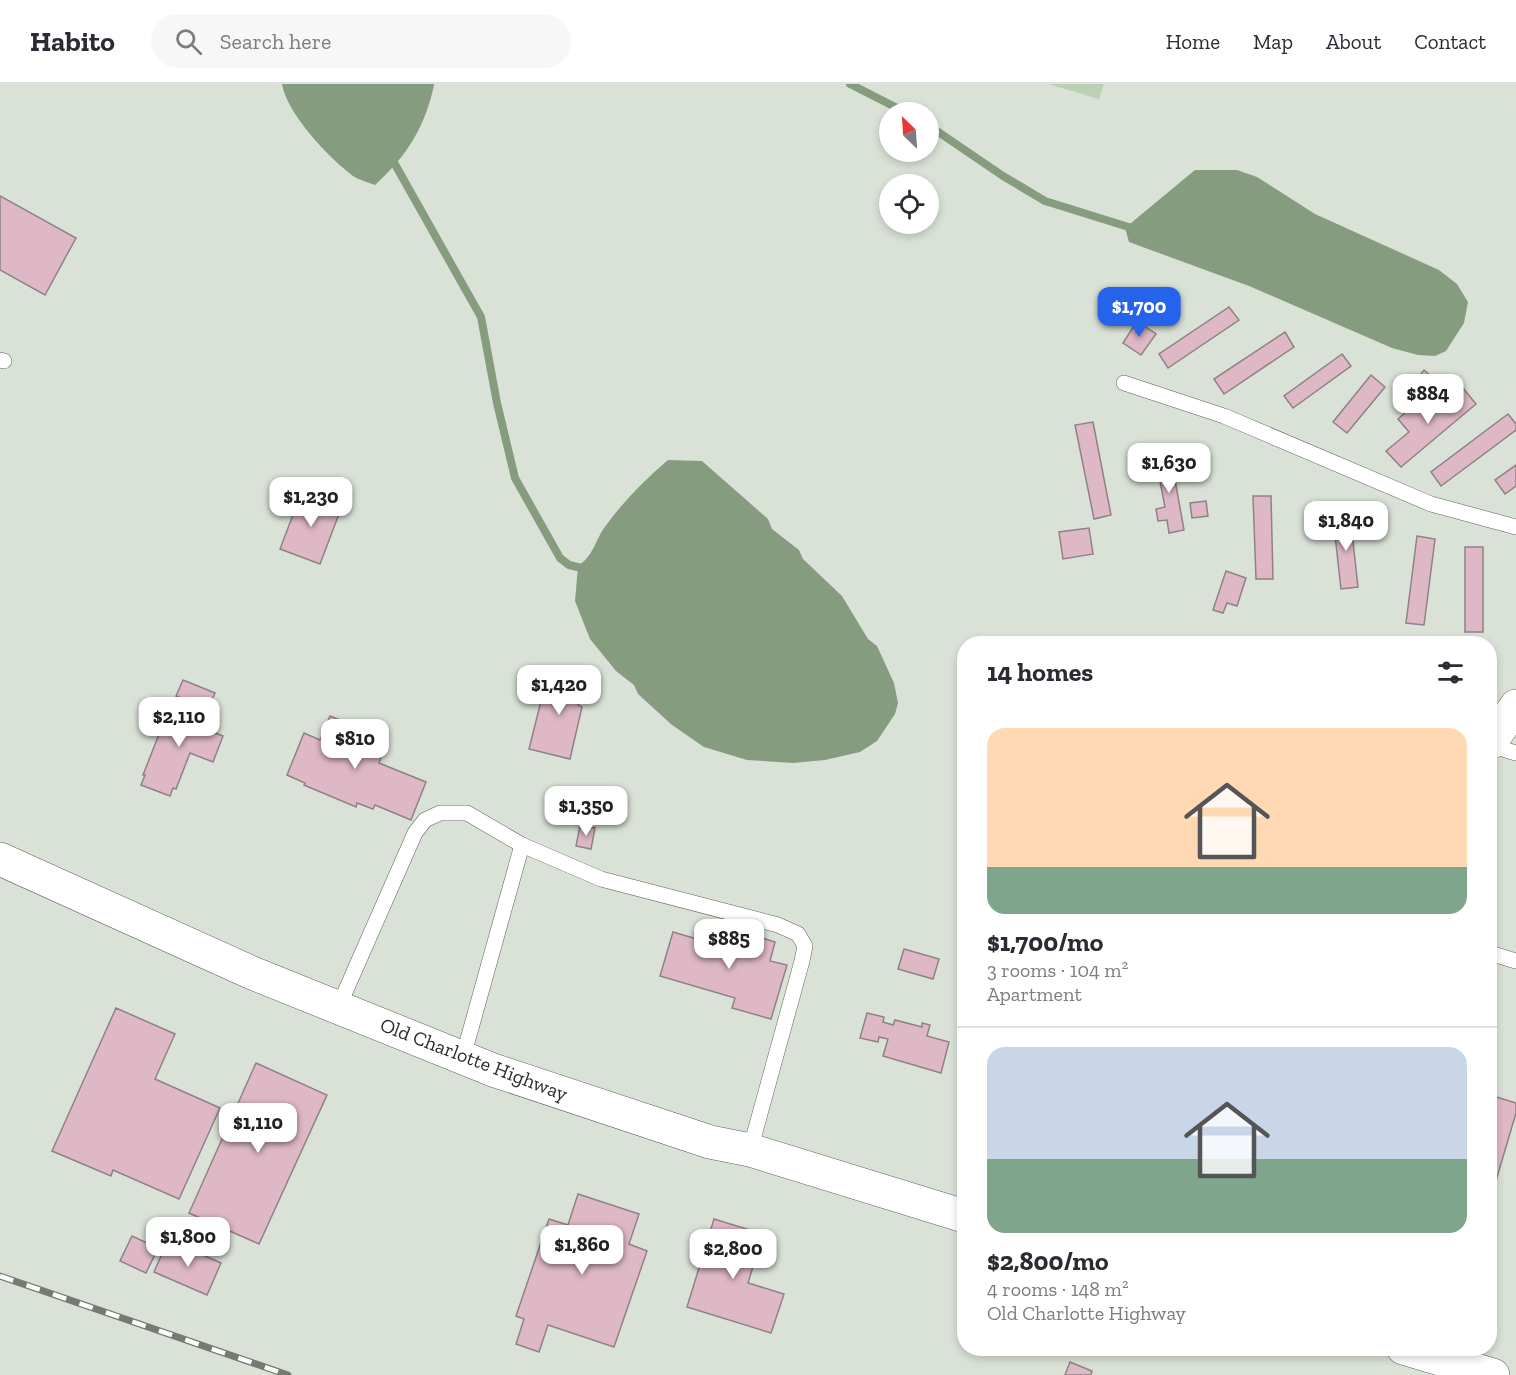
<!DOCTYPE html>
<html lang="en">
<head>
<meta charset="utf-8">
<style>
  :root { --surface:#fff; --page:#f7f7f7; --text:#2b2b33; --muted:#7c7c81; --line:#e1e1e2; --accent:#2563eb }
  body { margin:0; font-family:"Zilla Slab",serif; background:var(--page); color:var(--text); height:100vh; display:flex; flex-direction:column; font-size:22px; white-space:nowrap }
  * { box-sizing:border-box; margin:0 }
  p { font-size:20px; color:var(--muted) }
  .icon { flex:none; width:33px; height:33px; fill:none; stroke:currentColor; stroke-width:2; stroke-linecap:round; stroke-linejoin:round }
  .map { position:relative; flex:1; overflow:hidden }
  .sheet { position:absolute; left:957px; top:552px; width:540px; height:720px; display:flex; flex-direction:column; background:var(--surface); border-radius:24px; box-shadow:0 3px 9px #0003 }
  .sheet>* { flex:none }
  .needle { width:39px; rotate:335deg }
  .fabs { position:absolute; left:879px; top:18px; display:grid; gap:12px }
  .fabs a { display:grid; place-items:center; width:60px; height:60px; border-radius:50%; background:var(--surface); box-shadow:0 3px 9px #0003; font-size:30px }
  .price { position:absolute; translate:-50% -51px; padding:0 14px; border-radius:12px; background:#fff; color:#222; font-size:20px; line-height:39px; filter:drop-shadow(0 2px 3px #0008) }
  .price::after { content:''; position:absolute; left:50%; top:36px; width:18px; height:14px; margin-left:-9px; background:inherit; clip-path:polygon(0 0,100% 0,50% 100%) }
  .price.active { background:var(--accent); color:#fff }
  ul { padding:0; list-style:none }
  li { display:grid; align-content:center; gap:12px; height:318px; padding:0 30px }
  li+li { border-top:2px solid var(--line) }
  li span { display:grid; place-items:center; height:186px; border-radius:18px; color:#555 }
  li>.icon { margin-inline-start:auto }
  span .icon { width:108px; height:108px; fill:#fffc; stroke-width:1 }
  li b { font-size:26px }
  h2 { display:flex; justify-content:space-between; align-items:center; height:72px; padding:0 30px; font-size:26px }
  header { display:flex; align-items:center; gap:36px; box-sizing:border-box; height:84px; padding:0 30px; background:var(--surface); border-bottom:2px solid var(--line) }
  header strong { font-size:28px }
  nav { display:flex; gap:33px; margin-inline-start:auto; font-size:21px }
  .search { width:420px; height:54px; background:var(--page); display:flex; align-items:center; gap:15px; box-sizing:border-box; padding:0 21px; border-radius:33px; color:var(--muted); font-size:22px }
  .map>svg:first-child { display:block }
  .green { fill:#bbd1b4 }
  .water { fill:#869c7f }
  .lines { fill:none; stroke-linecap:round; stroke-linejoin:round }
  .stream { stroke:#869c7f; stroke-width:8 }
  .building { fill:#dfb8c6; stroke:#8f8287; stroke-width:1.5 }
  .service-casing { stroke:#5c6359; stroke-width:16 }
  .tertiary-casing { stroke:#5c6359; stroke-width:34 }
  .secondary-casing { stroke:#5c6359; stroke-width:34 }
  .service { stroke:#fff; stroke-width:15 }
  .tertiary { stroke:#fff; stroke-width:33 }
  .secondary { stroke:#fff; stroke-width:33 }
  .rail-casing { stroke:#757a73; stroke-width:7 }
  .rail { stroke:#fff; stroke-width:4.5; stroke-dasharray:14; stroke-linecap:butt }
  .labels { text-anchor:middle; dominant-baseline:central; stroke-width:4.5; stroke-linejoin:round; paint-order:stroke }
  .street-label { font-size:20px; fill:#292c28; stroke:#fff }
</style>
</head>
<body>
<header>
<strong>Habito</strong>
<div class="search"><svg class="icon" aria-label="search" viewBox="0 0 24 24"><circle cx="10" cy="10" r="6"/><path d="M15 15l6 6"/></svg>Search here</div>
<nav><a>Home</a><a>Map</a><a>About</a><a>Contact</a></nav>
</header>
<div class="map">
<svg width="1516" height="1291" viewBox="0 0 1516 1291">
  <rect width="100%" height="100%" fill="#dae2d7"/>
  <!-- green -->
  <polygon class="green" points="1048,0 1104,0 1099,15"/>
  <!-- water -->
  <g class="water">
    <path d="M282,0H434V1C425,43 407,72 375,101C368,98 359,96 353,92C329,74 287,30 282,0Z"/>
    <polygon points="1195,86 1237,86 1257,93 1315,130 1439,186 1457,200 1468,218 1464,239 1446,267 1435,272 1418,271 1392,264 1249,202 1129,158 1125,144"/>
    <path d="M668,376L702,377L768,435L772,445L799,466L803,475L842,512L868,555L877,562L894,599L898,619L895,630L877,657L860,668L825,676L793,679L747,676L704,663L672,641L638,610L634,601L616,587L590,555L575,517L578,482C594,471 594,459 604,444C622,419 644,396 668,376Z"/>
  </g>
  <g class="lines">
    <!-- stream -->
    <g class="stream">
      <polyline points="850,0 905,28"/>
      <polyline points="928,41 1003,92 1045,117 1135,145"/>
      <polyline points="392,75 481,233 497,319 515,394 560,474 569,481 586,485"/>
    </g>
  </g>
  <!-- building -->
  <g class="building">
    <polygon points="0,112 76,154 45,211 0,186"/>
    <polygon points="1162,204 1171,210 1163,223 1153,217"/>
    <polygon points="1229,223 1239,236 1168,284 1159,270"/>
    <polygon points="1137,237 1156,250 1141,271 1123,259"/>
    <polygon points="1285,248 1294,263 1224,310 1214,295"/>
    <polygon points="1342,270 1351,282 1293,324 1284,312"/>
    <polygon points="1424,286 1439,299 1431,308 1416,296"/>
    <polygon points="1371,291 1385,303 1347,349 1333,338"/>
    <polygon points="1462,303 1476,320 1401,383 1386,367 1409,348 1398,335 1420,316 1431,329"/>
    <polygon points="1508,330 1516,340 1516,346 1441,402 1431,388"/>
    <polygon points="1093,338 1111,431 1094,435 1075,341"/>
    <polygon points="1170,368 1184,446 1169,449 1167,436 1158,437 1156,425 1165,423 1155,371"/>
    <polygon points="1516,381 1516,402 1505,410 1495,396"/>
    <polygon points="302,407 342,422 320,480 280,465"/>
    <polygon points="1253,412 1271,412 1273,495 1256,495"/>
    <polygon points="1206,417 1208,432 1192,434 1190,419"/>
    <polygon points="1350,431 1358,503 1341,505 1333,433"/>
    <polygon points="1089,444 1093,470 1063,475 1059,448"/>
    <polygon points="1417,452 1435,455 1424,541 1406,539"/>
    <rect x="1465" y="463" width="18" height="85"/>
    <polygon points="1226,487 1246,494 1237,522 1227,519 1223,529 1213,526"/>
    <polygon points="556,584 585,591 578,621 582,623 570,675 529,665 542,613 549,614"/>
    <polygon points="183,596 215,609 208,625 176,612"/>
    <polygon points="172,617 206,630 200,643 223,652 213,678 190,669 176,705 173,704 170,712 141,701 145,691 143,691"/>
    <polygon points="330,632 388,656 379,679 426,698 411,736 375,721 373,725 357,719 356,723 304,701 305,699 287,691 304,649 320,656"/>
    <polygon points="580,742 595,744 591,765 576,762"/>
    <polygon points="736,846 775,858 770,877 787,881 771,935 732,924 735,914 660,892 673,848 731,865"/>
    <polygon points="904,865 939,875 933,895 898,885"/>
    <polygon points="116,924 175,950 155,995 220,1024 179,1115 113,1086 111,1092 52,1067"/>
    <polygon points="867,929 884,933 883,938 893,941 895,936 922,943 922,939 930,941 927,952 949,958 941,989 883,972 888,955 879,953 878,958 860,954"/>
    <polygon points="256,979 327,1011 259,1160 189,1129"/>
    <polygon points="1490,1011 1516,1019 1516,1029 1490,1117"/>
    <polygon points="578,1110 639,1130 629,1160 647,1167 614,1263 548,1241 539,1268 516,1260 524,1235 516,1232 549,1135 568,1141"/>
    <polygon points="714,1135 763,1150 748,1199 784,1210 771,1249 687,1223"/>
    <polygon points="132,1152 158,1164 146,1189 120,1177"/>
    <polygon points="168,1156 221,1179 207,1211 154,1188"/>
    <polygon points="1070,1278 1092,1287 1091,1291 1065,1291"/>
  </g>
  <g class="lines">
    <!-- service casing -->
    <g class="service-casing">
      <g id="service">
        <polyline points="0,276 4,277"/>
        <polyline points="1124,299 1224,332 1431,420 1516,443"/>
        <polyline points="1490,661 1516,669"/>
        <polyline points="1490,869 1516,877"/>
        <polyline points="338,924 415,749 425,736 440,729 467,729 522,761 601,795 778,841 798,850 805,862 802,877 750,1066"/>
        <polyline points="463,973 522,761"/>
      </g>
    </g>
    <!-- tertiary casing -->
    <g class="tertiary-casing">
      <polyline id="tertiary" points="1490,659 1516,622"/>
    </g>
    <!-- secondary casing -->
    <g class="secondary-casing">
      <g id="secondary">
        <polyline points="0,775 250,888 493,986 710,1058 750,1066 964,1132"/>
        <polyline points="1403,1264 1493,1291"/>
      </g>
    </g>
    <!-- service -->
    <use href="#service" class="service"/>
    <!-- tertiary -->
    <use href="#tertiary" class="tertiary"/>
    <!-- secondary -->
    <use href="#secondary" class="secondary"/>
    <!-- rail casing -->
    <g class="rail-casing">
      <polyline id="rail" points="0,1192 288,1291"/>
    </g>
    <!-- rail -->
    <use href="#rail" class="rail"/>
  </g>
  <g class="labels">
    <!-- street labels -->
    <g class="street-label">
      <text transform="translate(474 975) rotate(21)">Old Charlotte Highway</text>
    </g>
  </g>
</svg>
<div class="fabs">
<a><svg class="needle" viewBox="-14 -14 28 28"><path d="M0-13l5 13h-10z" fill="#e53935"/><path d="M0 13l5-13h-10z" fill="#7c7c81"/></svg></a>
<a><svg class="icon" aria-label="locate" viewBox="0 0 24 24"><circle cx="12" cy="12" r="6"/><path d="M12 2v4M12 18v4M2 12h4M18 12h4"/></svg></a>
</div>
<b class="price active" style="left:1139px;top:254px">$1,700</b>
<b class="price" style="left:1428px;top:341px">$884</b>
<b class="price" style="left:1169px;top:410px">$1,630</b>
<b class="price" style="left:311px;top:444px">$1,230</b>
<b class="price" style="left:1346px;top:468px">$1,840</b>
<b class="price" style="left:559px;top:632px">$1,420</b>
<b class="price" style="left:179px;top:664px">$2,110</b>
<b class="price" style="left:355px;top:686px">$810</b>
<b class="price" style="left:586px;top:753px">$1,350</b>
<b class="price" style="left:729px;top:886px">$885</b>
<b class="price" style="left:258px;top:1070px">$1,110</b>
<b class="price" style="left:188px;top:1184px">$1,800</b>
<b class="price" style="left:582px;top:1192px">$1,860</b>
<b class="price" style="left:733px;top:1196px">$2,800</b>
<section class="sheet">
<h2>14 homes<svg class="icon" aria-label="filters" viewBox="0 0 24 24"><path d="M4 7h16M4 17h16"/><circle cx="9" cy="7" r="2"/><circle cx="15" cy="17" r="2"/></svg></h2>
<ul>
<li><span style="background:linear-gradient(#ffd9b3 75%,#7fa58c 0)"><svg class="icon" aria-label="home" viewBox="0 0 24 24"><path d="M3 11l9-7 9 7M6 9v11h12V9"/></svg></span><div><b>$1,700/mo</b><p>3 rooms · 104 m²</p><p>Apartment</p></div></li>
<li><span style="background:linear-gradient(#c9d6e8 60%,#7fa58c 0)"><svg class="icon" aria-label="home" viewBox="0 0 24 24"><path d="M3 11l9-7 9 7M6 9v11h12V9"/></svg></span><div><b>$2,800/mo</b><p>4 rooms · 148 m²</p><p>Old Charlotte Highway</p></div></li>
</ul>
</section>
</div>
</body>
</html>
